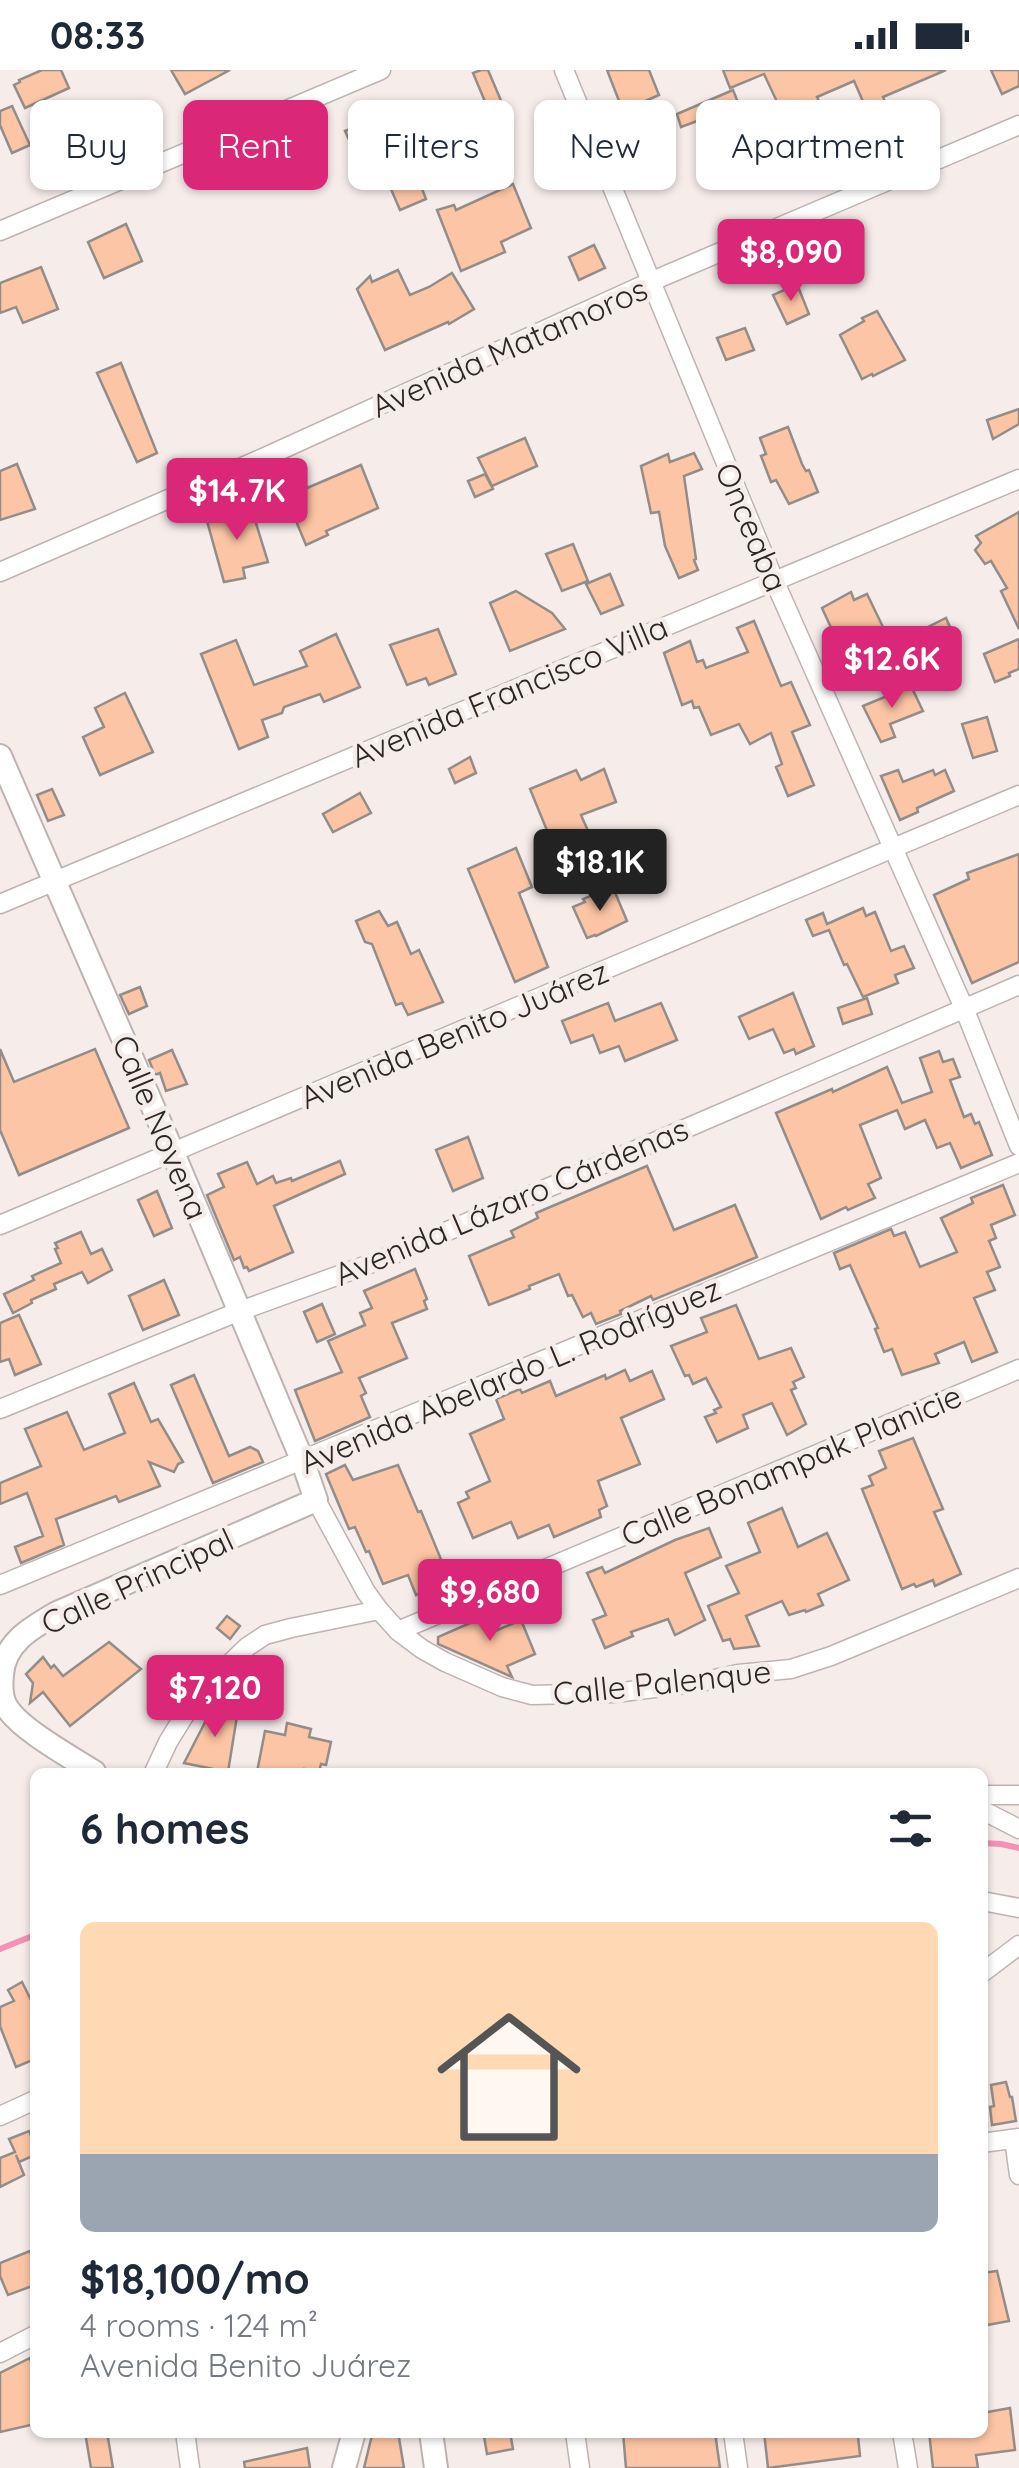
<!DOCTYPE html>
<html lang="en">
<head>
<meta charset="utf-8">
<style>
  :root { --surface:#fff; --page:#f2f2f3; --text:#1f2937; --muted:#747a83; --accent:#db2777 }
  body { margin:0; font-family:Quicksand,sans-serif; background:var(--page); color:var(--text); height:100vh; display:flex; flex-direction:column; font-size:38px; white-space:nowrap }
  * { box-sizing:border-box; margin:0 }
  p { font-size:32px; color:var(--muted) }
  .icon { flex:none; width:55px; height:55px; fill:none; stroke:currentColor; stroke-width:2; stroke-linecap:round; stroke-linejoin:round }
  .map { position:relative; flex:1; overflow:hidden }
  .details { position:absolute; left:30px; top:1698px; width:958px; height:670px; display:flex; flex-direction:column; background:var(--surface); border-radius:15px; box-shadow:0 2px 8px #0004 }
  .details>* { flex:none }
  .banner { position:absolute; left:30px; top:30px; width:960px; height:90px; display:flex; gap:20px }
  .price { position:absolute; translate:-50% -85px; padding:0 22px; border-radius:10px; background:var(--accent); color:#fff; font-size:32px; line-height:65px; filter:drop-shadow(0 2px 5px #0008) }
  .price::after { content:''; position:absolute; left:50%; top:60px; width:30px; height:22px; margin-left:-15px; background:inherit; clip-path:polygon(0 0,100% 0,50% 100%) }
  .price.active { background:#222; color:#fff }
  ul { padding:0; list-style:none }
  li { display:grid; align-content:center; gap:20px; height:530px; padding:0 50px }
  li span { display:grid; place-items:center; height:310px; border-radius:15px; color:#555 }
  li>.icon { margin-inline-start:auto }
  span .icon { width:180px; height:180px; fill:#fffc; stroke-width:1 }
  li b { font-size:42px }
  h2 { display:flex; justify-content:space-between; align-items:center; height:120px; padding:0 50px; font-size:42px }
  .chip { padding:0 35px; border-radius:15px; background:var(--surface); box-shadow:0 2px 8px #0004; font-size:35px; line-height:90px }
  .chip.active { background:var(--accent); color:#fff }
  .status { display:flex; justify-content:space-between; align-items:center; height:70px; padding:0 50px; background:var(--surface); direction:ltr }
  .status svg { height:28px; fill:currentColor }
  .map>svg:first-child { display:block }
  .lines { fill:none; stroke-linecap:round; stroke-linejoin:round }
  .stream { stroke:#f491b7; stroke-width:6 }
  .building { fill:#fcc5a5; stroke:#938d89; stroke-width:2.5 }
  .street-casing { stroke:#bdb4b2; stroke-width:21 }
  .secondary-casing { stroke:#bdb4b2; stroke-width:26 }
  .street { stroke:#fff; stroke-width:18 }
  .secondary { stroke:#fff; stroke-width:22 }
  .labels { text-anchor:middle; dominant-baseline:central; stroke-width:9; stroke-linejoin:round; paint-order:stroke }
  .street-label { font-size:32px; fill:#2c2828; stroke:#f6edeb }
</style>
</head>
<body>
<div class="status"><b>08:33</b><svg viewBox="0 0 49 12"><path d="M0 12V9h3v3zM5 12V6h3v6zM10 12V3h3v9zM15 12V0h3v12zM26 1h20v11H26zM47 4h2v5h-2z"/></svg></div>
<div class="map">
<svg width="1019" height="2398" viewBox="0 0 1019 2398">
  <rect width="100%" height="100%" fill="#f6edeb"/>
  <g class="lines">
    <!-- stream -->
    <g class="stream">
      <polyline points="982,1773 1001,1774 1019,1778"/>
      <polyline points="0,1879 35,1865"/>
    </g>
  </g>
  <!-- building -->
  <g class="building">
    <polygon points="42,0 61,0 69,18 25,38 14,15 20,12 19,10"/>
    <polygon points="171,0 230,0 185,24"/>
    <polygon points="481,0 488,0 508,47 494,53 473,3"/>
    <polygon points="607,0 649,0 659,25 623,41"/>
    <polygon points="723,0 946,0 883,27 906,78 889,85 887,81 869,89 852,51 868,43 854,11 817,27 833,62 797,81 786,58 756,84 743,51 779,36 764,4 730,18"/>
    <polygon points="991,0 1019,0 1019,16 1002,24"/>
    <polygon points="733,20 745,50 726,58 722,50 720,50 719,47 715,49 713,45 681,57 677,44"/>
    <polygon points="409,35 419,58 355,83 345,61"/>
    <polygon points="12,36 30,75 12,83 0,55 0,41"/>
    <polygon points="419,111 426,129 400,140 391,119"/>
    <polygon points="513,114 531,158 501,172 505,182 461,201 437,140 454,135 456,140"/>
    <polygon points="126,154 142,191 104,208 88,172"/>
    <polygon points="594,175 605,198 579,210 569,187"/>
    <polygon points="41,197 58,239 23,253 16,237 0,243 0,213"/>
    <polygon points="398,200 410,225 429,217 452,203 474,239 449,254 448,252 385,280 357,219 370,206 372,212"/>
    <polygon points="797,214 809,244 787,254 773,225"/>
    <polygon points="877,241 905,290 873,306 872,304 862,309 840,265 864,251 862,248"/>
    <polygon points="745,258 754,280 726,290 717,268"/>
    <polygon points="121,293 157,383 137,392 97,303"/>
    <polygon points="1019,339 1019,354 993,369 987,350"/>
    <polygon points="788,357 802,394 806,401 809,400 818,422 789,434 776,410 771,412 761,386 766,384 760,368"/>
    <polygon points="525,368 537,396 492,416 478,388"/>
    <polygon points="694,383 702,399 684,406 696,489 694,490 698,500 679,508 665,476 659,442 651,443 641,396 668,384 670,392"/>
    <polygon points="17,394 35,439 0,450 0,401"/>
    <polygon points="361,395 378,438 326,461 328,465 306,475 282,417 303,408 307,418"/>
    <polygon points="485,404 493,419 475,427 468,411"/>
    <polygon points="251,437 268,492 243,498 245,508 224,512 207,451"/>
    <polygon points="1019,442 1019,559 1001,521 1007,518 991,491 985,494 975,480 981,473 976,466"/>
    <polygon points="573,474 588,511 562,521 546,484"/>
    <polygon points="610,504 623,535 601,544 586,514"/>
    <polygon points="516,521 552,543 565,559 510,581 490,533"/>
    <polygon points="851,522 854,530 867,524 883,557 839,575 822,538"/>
    <polygon points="946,548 954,566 910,584 904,569"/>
    <polygon points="754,551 781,616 791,612 810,655 792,662 814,715 788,726 776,697 782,694 771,663 750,674 739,654 711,665 699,637 694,638 692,631 682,635 664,583 690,571 697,592 703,590 706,598 748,582 737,558"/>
    <polygon points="438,559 456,604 429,615 426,608 407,615 390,575"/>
    <polygon points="336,564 360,617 324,632 320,624 284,637 282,643 262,650 268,667 239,679 201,584 236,570 254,615 307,596 300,581"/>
    <polygon points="1019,569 1019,599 1009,603 1010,606 995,612 984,584"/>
    <polygon points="911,616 923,641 890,654 895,667 881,672 863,636"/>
    <polygon points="125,623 153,682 100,705 83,667 104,657 95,638"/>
    <polygon points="987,647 997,681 973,688 962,654"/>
    <polygon points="470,687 476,703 455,713 449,699"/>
    <polygon points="604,699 616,732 581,745 600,788 564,802 530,719 576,700 581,710"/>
    <polygon points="898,700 903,712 933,700 935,705 945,700 954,721 917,738 918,742 900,750 881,706"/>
    <polygon points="52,719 64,745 48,751 37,725"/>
    <polygon points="360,723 371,743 333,762 323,744"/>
    <polygon points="516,778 532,817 519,823 548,897 515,912 468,799"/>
    <polygon points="1019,784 1019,892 972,913 934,825 969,809 967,803"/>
    <polygon points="614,820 627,851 596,866 595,865 587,868 573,837 585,832 583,829 600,822 602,825"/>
    <polygon points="863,838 866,846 875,842 891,881 904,876 914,898 895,905 898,913 863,927 847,894 844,895 829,860 813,866 806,850 823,843 827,854"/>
    <polygon points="379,841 388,856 397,852 411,884 419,880 443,932 408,945 402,933 396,935 372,874 365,872 356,851"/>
    <polygon points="140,917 147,936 129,944 120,925"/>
    <polygon points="793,923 814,976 796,984 794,979 784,983 773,959 749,969 739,947"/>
    <polygon points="867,928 872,944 843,954 838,938"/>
    <polygon points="608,933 615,951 661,933 677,970 625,991 619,976 600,983 593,965 571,973 562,951"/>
    <polygon points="0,979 14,1012 95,979 129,1058 19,1105 0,1060"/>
    <polygon points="172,980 187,1014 166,1021 160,1003 155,1005 149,990"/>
    <polygon points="939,981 943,992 953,989 960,1007 950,1010 964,1047 971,1044 975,1054 979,1052 992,1085 961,1098 950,1073 937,1078 925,1050 905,1059 897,1040 860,1055 881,1108 868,1114 875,1128 848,1140 846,1137 821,1149 776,1043 832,1019 833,1022 887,997 902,1033 932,1022 920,988"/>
    <polygon points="468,1067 483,1108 453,1121 436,1080"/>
    <polygon points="340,1091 345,1104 274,1136 293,1182 249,1201 247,1197 244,1198 240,1187 234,1190 207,1125 224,1117 218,1104 247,1092 257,1114 273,1106 276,1113 291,1108 292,1111"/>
    <polygon points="647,1096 674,1160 735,1135 757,1187 653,1230 651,1226 620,1241 621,1244 596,1254 591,1243 583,1247 572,1225 568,1226 559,1204 529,1216 530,1219 489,1235 469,1186 514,1167 511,1161 538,1148 536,1143"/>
    <polygon points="1003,1115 1015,1145 991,1155 996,1168 989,1171 1000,1197 987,1202 995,1220 974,1228 997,1282 972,1292 964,1272 935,1284 939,1293 902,1305 892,1279 884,1282 875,1259 878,1258 850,1195 840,1199 834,1183 891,1159 894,1166 905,1162 920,1197 957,1182 941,1148 973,1133 971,1128"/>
    <polygon points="157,1121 172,1158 154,1166 138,1130"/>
    <polygon points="81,1162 91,1184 102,1179 112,1200 88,1213 82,1202 54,1214 56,1219 31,1230 32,1233 13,1243 4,1224 34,1210 32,1206 61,1193 55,1179 58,1178 55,1173"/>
    <polygon points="415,1199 427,1229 424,1231 427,1239 392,1253 407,1288 359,1308 366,1323 361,1326 370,1347 315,1371 295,1320 342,1302 328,1271 365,1255 360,1243 372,1238 364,1221"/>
    <polygon points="164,1210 179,1245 143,1260 129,1226"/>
    <polygon points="322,1234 335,1264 317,1272 304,1242"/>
    <polygon points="736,1235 759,1289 791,1278 804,1307 793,1312 796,1318 791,1320 806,1354 787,1365 772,1333 743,1345 748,1358 717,1372 705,1347 716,1343 714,1340 721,1337 706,1308 693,1314 689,1305 685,1306 671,1276 707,1262 701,1248"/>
    <polygon points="19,1245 41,1294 15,1305 9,1289 0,1292 0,1253"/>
    <polygon points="625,1300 630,1311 652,1301 664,1329 621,1348 640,1394 598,1411 607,1436 599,1440 601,1447 554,1467 549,1455 518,1468 511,1452 473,1468 458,1433 469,1428 466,1422 490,1411 470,1364 504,1349 496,1329 520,1319 522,1323 550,1311 556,1326 605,1305 606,1309"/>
    <polygon points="194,1305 229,1386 250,1377 258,1381 263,1392 213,1413 171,1315"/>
    <polygon points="134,1313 151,1352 158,1349 183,1392 178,1394 174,1402 149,1392 160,1416 119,1432 116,1426 56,1449 64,1475 21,1493 15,1477 43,1466 27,1423 0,1434 0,1413 41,1396 25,1359 67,1342 84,1380 125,1363 109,1324"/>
    <polygon points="913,1368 943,1439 934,1442 961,1504 935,1516 933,1510 916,1517 914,1514 902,1519 862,1419 873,1415 869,1406 886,1398 879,1381"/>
    <polygon points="345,1395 353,1410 398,1395 418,1442 421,1441 450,1511 416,1525 408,1505 383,1514 369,1481 366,1482 355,1457 349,1459 326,1404"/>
    <polygon points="782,1438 798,1477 827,1463 849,1510 818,1524 823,1535 806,1542 805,1540 789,1545 782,1531 746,1546 759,1576 734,1579 730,1569 723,1571 708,1536 739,1523 726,1496 760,1482 748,1453"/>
    <polygon points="709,1458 721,1487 685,1503 705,1550 675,1565 668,1549 631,1562 633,1566 605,1578 593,1550 606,1545 587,1503 602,1497 605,1503 675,1470"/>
    <polygon points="227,1546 240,1556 230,1569 217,1558"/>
    <polygon points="486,1546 493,1562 521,1550 535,1584 507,1596 512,1607 438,1574 438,1567"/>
    <polygon points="109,1572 141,1599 70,1656 43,1622 30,1633 33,1613 26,1604 43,1587 51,1598 54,1595 63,1606"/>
    <polygon points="215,1633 238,1640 228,1702 184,1693"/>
    <polygon points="287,1653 311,1659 309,1667 331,1672 326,1695 321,1694 319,1702 304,1699 303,1702 257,1702 265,1661 285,1665"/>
    <polygon points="22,1912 35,1938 35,1989 16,1997 0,1956 0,1937 14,1931 8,1920"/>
    <polygon points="1006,2012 1010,2027 1012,2027 1016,2051 992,2055 990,2037 994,2036 991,2015"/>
    <polygon points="29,2061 35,2074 35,2085 19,2092 16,2085 24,2105 0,2117 0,2088 15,2082 9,2069"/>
    <polygon points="30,2181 35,2196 35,2215 8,2225 0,2206 0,2193"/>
    <polygon points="997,2201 1009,2251 982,2256 982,2203"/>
    <polygon points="30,2288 35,2306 35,2354 0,2362 0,2303"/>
    <polygon points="1010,2338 1015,2380 976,2385 978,2398 933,2398 929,2362 982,2362 982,2343"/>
    <polygon points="85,2362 107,2362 113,2398 91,2398"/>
    <polygon points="386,2362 398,2362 404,2398 364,2398 372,2365"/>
    <polygon points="502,2362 510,2362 513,2379 487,2384 484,2366"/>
    <polygon points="623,2362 715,2362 720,2398 626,2398"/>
    <polygon points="764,2362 854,2362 855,2366 858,2366 860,2386 768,2398"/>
    <polygon points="307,2378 310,2398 245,2398 244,2392"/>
  </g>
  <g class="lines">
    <!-- street casing -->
    <g class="street-casing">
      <g id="street">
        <polyline points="564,0 774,510 964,938 1019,1076"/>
        <polyline points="0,161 381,0"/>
        <polyline points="0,502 263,388 650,212 1019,55"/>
        <polyline points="0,834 1019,409"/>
        <polyline points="0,1155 1019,725"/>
        <polyline points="0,1339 240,1241 378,1191 1019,915"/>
        <polyline points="316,1430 366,1522 379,1540 398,1561 422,1579 445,1592 502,1617 532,1625 615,1623 701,1612 738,1604 791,1599 831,1586 1019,1508"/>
        <polyline points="0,1515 1019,1093"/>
        <polyline points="398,1561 1019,1299"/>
        <polyline points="154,1702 168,1672 184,1646 217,1606 247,1577 265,1565 291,1558 379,1540"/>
        <polyline points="982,1725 1019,1725"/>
        <polyline points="982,1740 1019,1759"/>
        <polyline points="982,1831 1019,1838"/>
        <polyline points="982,1903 1019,1875"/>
        <polyline points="0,2046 35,2030"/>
        <polyline points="1014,2069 1019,2105"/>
        <polyline points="982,2073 1019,2068"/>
        <polyline points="0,2283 35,2265"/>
        <polyline points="185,2362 190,2398"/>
        <polyline points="575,2362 580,2398"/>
        <polyline points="733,2362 738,2398"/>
        <polyline points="902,2362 908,2398"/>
      </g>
    </g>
    <!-- secondary casing -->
    <g class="secondary-casing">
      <g id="secondary">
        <path d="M0,686L173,1083L303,1392L316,1430L57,1543C31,1558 4,1573 2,1605C1,1614 1,1627 6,1636C19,1659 71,1687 94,1702"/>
        <polyline points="431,2362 436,2398"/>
        <polyline points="344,2398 354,2362"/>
      </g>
    </g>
    <!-- street -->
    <use href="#street" class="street"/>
    <!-- secondary -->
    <use href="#secondary" class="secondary"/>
  </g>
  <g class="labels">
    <!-- street labels -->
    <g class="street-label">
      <text transform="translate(509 277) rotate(-24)">Avenida Matamoros</text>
      <text transform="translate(752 457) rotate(67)">Onceaba</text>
      <text transform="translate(509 621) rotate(-23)">Avenida Francisco Villa</text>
      <text transform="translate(454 964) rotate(-23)">Avenida Benito Juárez</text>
      <text transform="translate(161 1057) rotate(67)">Calle Novena</text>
      <text transform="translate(511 1131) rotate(-23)">Avenida Lázaro Cárdenas</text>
      <text transform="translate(510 1305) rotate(-23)">Avenida Abelardo L. Rodríguez</text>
      <text transform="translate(791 1395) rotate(-23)">Calle Bonampak Planicie</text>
      <text transform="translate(137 1511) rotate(-25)">Calle Principal</text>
      <text transform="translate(662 1612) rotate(-6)">Calle Palenque</text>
    </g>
  </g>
</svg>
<b class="price" style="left:791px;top:234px">$8,090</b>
<b class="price" style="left:237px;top:473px">$14.7K</b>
<b class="price" style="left:892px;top:641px">$12.6K</b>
<b class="price active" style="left:600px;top:844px">$18.1K</b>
<b class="price" style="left:490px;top:1574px">$9,680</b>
<b class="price" style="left:215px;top:1670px">$7,120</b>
<div class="banner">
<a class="chip">Buy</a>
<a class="chip active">Rent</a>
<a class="chip">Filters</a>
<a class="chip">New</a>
<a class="chip">Apartment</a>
</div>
<section class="details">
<h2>6 homes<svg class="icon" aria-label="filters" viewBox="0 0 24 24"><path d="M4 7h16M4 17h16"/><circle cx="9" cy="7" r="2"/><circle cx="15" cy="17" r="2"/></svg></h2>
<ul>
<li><span style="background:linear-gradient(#ffd9b3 75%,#9aa5b1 0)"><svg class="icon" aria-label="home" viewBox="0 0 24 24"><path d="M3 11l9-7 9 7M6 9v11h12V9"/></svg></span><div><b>$18,100/mo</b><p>4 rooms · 124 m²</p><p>Avenida Benito Juárez</p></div></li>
</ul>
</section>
</div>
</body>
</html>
